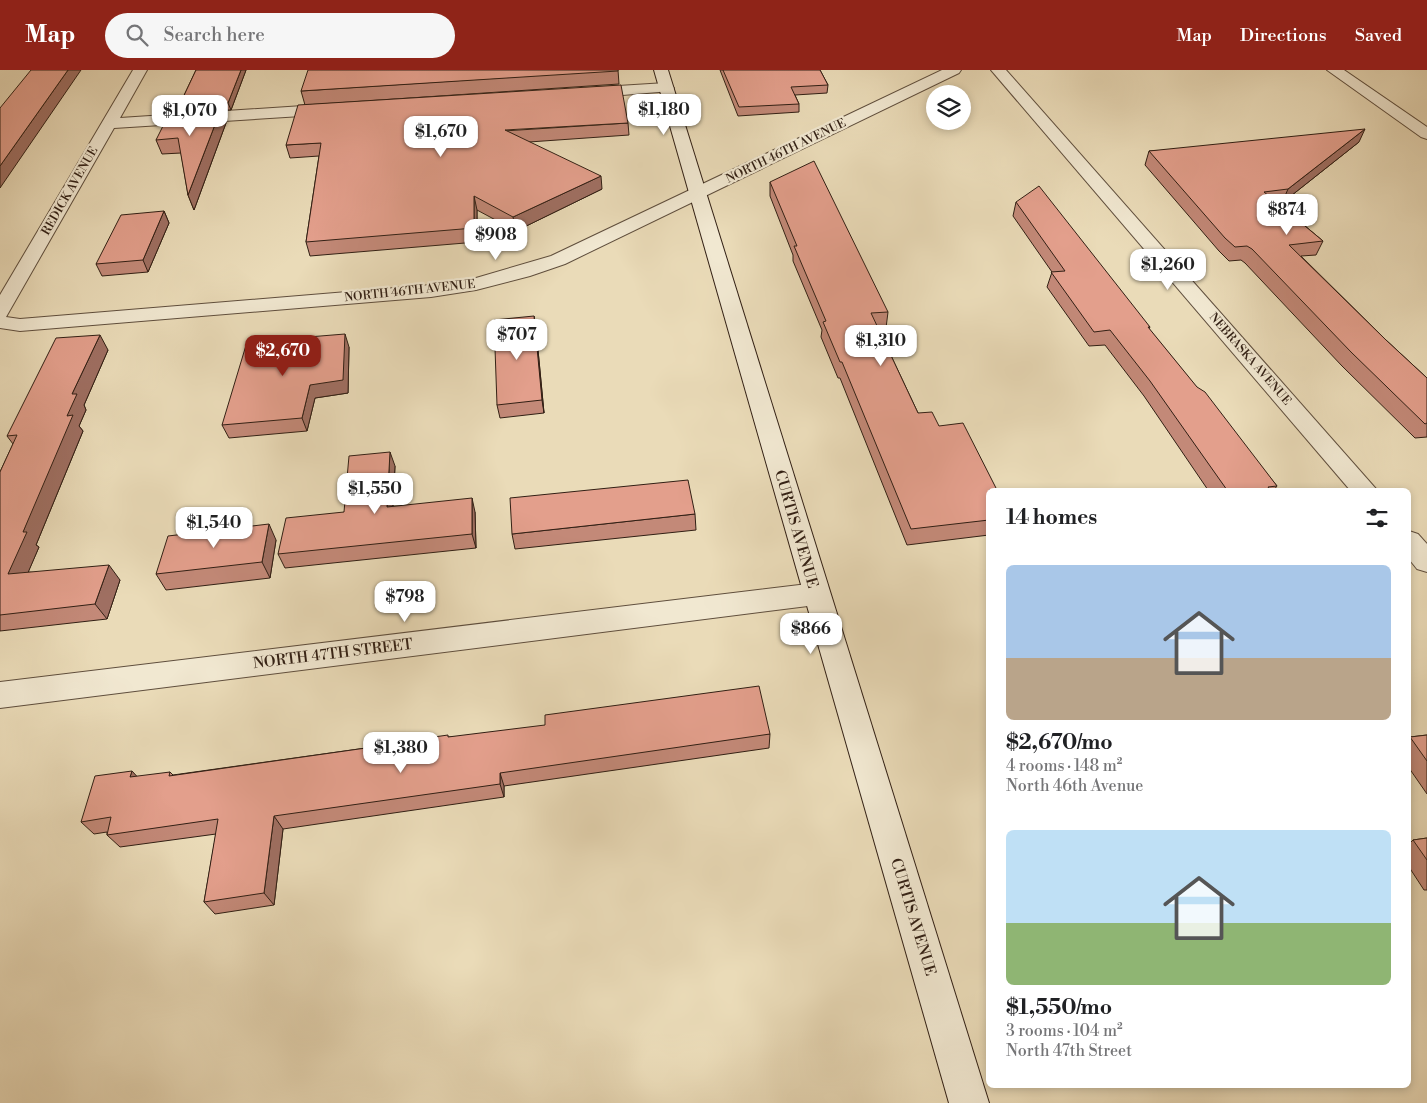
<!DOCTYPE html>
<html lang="en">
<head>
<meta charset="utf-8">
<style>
  :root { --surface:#fff; --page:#f6f6f6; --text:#202124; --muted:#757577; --accent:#8f2418 }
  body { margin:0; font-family:"Libre Bodoni",serif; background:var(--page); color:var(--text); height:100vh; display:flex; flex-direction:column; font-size:19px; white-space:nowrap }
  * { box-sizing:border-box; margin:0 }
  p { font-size:16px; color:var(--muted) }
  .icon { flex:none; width:28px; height:28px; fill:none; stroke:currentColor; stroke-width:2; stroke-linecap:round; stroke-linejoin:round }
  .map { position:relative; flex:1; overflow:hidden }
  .sheet { position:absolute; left:986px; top:418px; width:425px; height:600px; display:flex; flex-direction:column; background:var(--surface); border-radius:8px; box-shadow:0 2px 8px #0003 }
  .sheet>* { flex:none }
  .controls { position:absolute; left:926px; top:15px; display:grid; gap:10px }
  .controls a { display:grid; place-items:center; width:45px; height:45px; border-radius:50%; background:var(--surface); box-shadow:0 2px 8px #0003; font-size:25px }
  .price { position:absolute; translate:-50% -42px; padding:0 11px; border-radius:10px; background:#fff; color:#222; font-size:16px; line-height:32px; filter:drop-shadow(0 1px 2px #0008) }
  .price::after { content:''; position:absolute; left:50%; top:30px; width:15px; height:11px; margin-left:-8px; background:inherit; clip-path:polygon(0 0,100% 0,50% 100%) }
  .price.active { background:var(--accent); color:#fff }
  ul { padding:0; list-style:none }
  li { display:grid; align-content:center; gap:10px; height:265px; padding:0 20px }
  li span { display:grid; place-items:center; height:155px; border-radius:8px; color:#555 }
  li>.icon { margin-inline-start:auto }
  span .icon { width:90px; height:90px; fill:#fffc; stroke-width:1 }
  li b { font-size:21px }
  h2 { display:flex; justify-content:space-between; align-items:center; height:60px; padding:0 20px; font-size:21px }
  header { display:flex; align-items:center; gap:30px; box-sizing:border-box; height:70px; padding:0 25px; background:var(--accent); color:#fff }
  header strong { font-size:24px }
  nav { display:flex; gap:28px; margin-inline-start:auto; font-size:18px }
  .search { width:350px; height:45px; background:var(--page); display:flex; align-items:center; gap:12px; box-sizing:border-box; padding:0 18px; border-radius:28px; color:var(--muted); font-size:19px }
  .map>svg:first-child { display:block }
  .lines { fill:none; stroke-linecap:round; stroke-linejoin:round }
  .street-casing { stroke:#5f4e3d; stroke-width:2 }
  .secondary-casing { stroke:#311f14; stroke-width:2 }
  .street { fill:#f1e8d1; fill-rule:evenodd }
  .secondary { fill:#f1e8d1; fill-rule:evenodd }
  .wall { fill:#c38978; stroke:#311f14 }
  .shaded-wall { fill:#9f6f62; stroke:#311f14 }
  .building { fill:#e39f8c; stroke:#311f14 }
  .labels { text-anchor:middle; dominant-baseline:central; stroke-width:4.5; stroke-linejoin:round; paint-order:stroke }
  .far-street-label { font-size:12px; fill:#311f14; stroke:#f1e8d1 }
  .street-label { font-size:15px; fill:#311f14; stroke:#f1e8d1 }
</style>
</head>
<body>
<header>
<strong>Map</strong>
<div class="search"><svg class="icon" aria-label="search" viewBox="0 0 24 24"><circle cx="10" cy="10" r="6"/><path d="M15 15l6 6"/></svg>Search here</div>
<nav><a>Map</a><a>Directions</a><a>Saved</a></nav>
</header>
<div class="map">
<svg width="1427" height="1033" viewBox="0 0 1427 1033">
  <rect width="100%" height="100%" fill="#eadbb8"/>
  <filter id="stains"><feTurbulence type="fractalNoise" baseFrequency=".004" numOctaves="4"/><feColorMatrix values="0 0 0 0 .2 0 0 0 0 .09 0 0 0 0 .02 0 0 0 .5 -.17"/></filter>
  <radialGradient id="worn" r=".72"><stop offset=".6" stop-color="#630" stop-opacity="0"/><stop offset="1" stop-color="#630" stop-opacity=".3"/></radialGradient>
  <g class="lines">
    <!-- street casing -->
    <g class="street-casing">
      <g id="street">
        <polygon points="133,0 147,0 120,48 333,34 341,39 333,44 114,58 6,247 20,249 431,215 476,208 551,186 942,0 961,0 959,3 565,194 530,206 476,220 431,227 20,261 0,258 0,225"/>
        <polygon points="991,0 1006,0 1377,420 1350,420"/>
        <polygon points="1327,0 1344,0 1427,57 1427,69 1421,67"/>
        <polygon points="666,13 674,18 671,21 586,28 578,23 586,18"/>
        <polygon points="1409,461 1418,464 1427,474 1427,502 1417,499 1409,489"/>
        <polygon points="816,513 826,517 830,524 826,531 816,535 0,638 0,612"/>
      </g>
    </g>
    <!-- secondary casing -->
    <g class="secondary-casing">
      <polygon id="secondary" points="654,0 668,0 989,1033 949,1033"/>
    </g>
    <!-- street -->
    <use href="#street" class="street"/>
    <!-- secondary -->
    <use href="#secondary" class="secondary"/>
  </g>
  <!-- wall -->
  <g class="wall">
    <polygon points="196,0 246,0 231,40 222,40 226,53 194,140 188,125 181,83 162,84 156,70 181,41 179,36"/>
    <polygon points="618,0 619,14 305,35 301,21"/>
    <polygon points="720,0 820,0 828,15 827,23 795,25 799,34 799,42 738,46"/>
    <polygon points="628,53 629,65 529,72 602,119 516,161 477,140 477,172 310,186 306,172 319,86 290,88 286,75"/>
    <polygon points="1359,72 1282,133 1278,133 1323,171 1316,185 1301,186 1386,270 1427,308 1427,367 1415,368 1342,296 1245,193 1241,190 1229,191 1219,181 1145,95 1149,81"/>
    <polygon points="770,112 888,242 886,258 878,258 918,343 939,356 989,420 989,465 907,475 840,308 838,308 821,267 822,260 793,191 793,185 770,126"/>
    <polygon points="1016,132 1150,257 1149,259 1277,416 1274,420 1208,420 1144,326 1105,275 1089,276 1047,217 1052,202 1013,146"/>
    <polygon points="164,141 169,153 148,202 102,206 96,194"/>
    <polygon points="536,259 544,343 500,348 497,335"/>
    <polygon points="349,277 348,323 315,328 307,361 229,368 222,355"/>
    <polygon points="108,280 84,335 86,340 79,356 83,361 36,475 39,477 28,502 120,510 107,549 0,561 0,402 13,374 7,366"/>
    <polygon points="395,396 393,437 475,442 476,478 285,498 278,484 344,442"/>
    <polygon points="695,444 696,460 515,479 512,464"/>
    <polygon points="276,470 270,508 166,520 156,504"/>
    <polygon points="414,664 416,669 449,667 770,664 769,678 504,716 504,727 283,759 274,835 215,844 204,832 216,764 120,777 107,765 107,762 94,764 81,752 170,702 173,705 373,677"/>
    <polygon points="1427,665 1427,724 1409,698 1409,668 1410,667"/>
    <polygon points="1427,768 1427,820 1424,820 1409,797 1409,774 1413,770"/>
  </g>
  <!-- shaded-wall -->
  <g class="shaded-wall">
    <polygon points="68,0 81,0 0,118 0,96"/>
    <polygon points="241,0 246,0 231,40 228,33"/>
    <polygon points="221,39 226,53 194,140 188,125"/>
    <polygon points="1365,59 1359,72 1282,133 1288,119"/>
    <polygon points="601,106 602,119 516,161 513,147"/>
    <polygon points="474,126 477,140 477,172 474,158"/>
    <polygon points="164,141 169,153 148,202 143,190"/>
    <polygon points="534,246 536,259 544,343 542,330"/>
    <polygon points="345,264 349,277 348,323 315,328 307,361 302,348 310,315"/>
    <polygon points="100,265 108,280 84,335 86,340 79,356 83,361 36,475 39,477 21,519 8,504 23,462 67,346 72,324"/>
    <polygon points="390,382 395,396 392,451 387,437"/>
    <polygon points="472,428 475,442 476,478 472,464"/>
    <polygon points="269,454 276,470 270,508 262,492"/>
    <polygon points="109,495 120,510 107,549 95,534"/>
    <polygon points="132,701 144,714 130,707"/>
    <polygon points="500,703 504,716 504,727 500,714"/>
    <polygon points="274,746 283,759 274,835 264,823"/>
  </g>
  <!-- building -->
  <g class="building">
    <polygon points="31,0 68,0 0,96 0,38"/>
    <polygon points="196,0 241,0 228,33 179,36"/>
    <polygon points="308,0 618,0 618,1 301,21"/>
    <polygon points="723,0 820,0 828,15 791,17 799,34 739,37"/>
    <polygon points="621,15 628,53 505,60 601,106 513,147 474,126 474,158 306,172 321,73 286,75 298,35"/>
    <polygon points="221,39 188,125 178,68 156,70 170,42"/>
    <polygon points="1365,59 1288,119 1264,122 1323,171 1289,175 1386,270 1427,308 1427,353 1425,354 1351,282 1252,179 1247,176 1235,177 1225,168 1149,81"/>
    <polygon points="814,91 888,242 871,243 918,343 932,342 939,356 963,353 997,420 989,420 989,450 911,459 842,292 840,292 823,252 826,251 794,176 797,176 770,112"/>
    <polygon points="1039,116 1150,257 1148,257 1197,317 1205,322 1277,416 1268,417 1270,420 1227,420 1150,311 1110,260 1094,262 1051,202 1065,201 1016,132"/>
    <polygon points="164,141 143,190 96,194 121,145"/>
    <polygon points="534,246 542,330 497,335 494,250"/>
    <polygon points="345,264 343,310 310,315 302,348 222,355 247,272"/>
    <polygon points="100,265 72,324 77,324 67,346 73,345 23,462 27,462 8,504 109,495 95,534 0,545 0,402 17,365 7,366 56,268"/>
    <polygon points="390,382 387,437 472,428 472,464 278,484 286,448 344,442 349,386"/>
    <polygon points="688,410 695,444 512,464 510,428"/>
    <polygon points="269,454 262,492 156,504 168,466"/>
    <polygon points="759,616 770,664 500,703 500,714 274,746 264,823 204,832 218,749 107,765 111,747 81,752 95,706 132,701 130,707 170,702 169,706 373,677 374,669 414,664 413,670 448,665 448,667 545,655 545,645"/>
    <polygon points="1427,665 1427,691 1410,667"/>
    <polygon points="1427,768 1427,790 1413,770"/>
  </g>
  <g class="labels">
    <!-- far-street labels -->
    <g class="far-street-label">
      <text transform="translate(786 81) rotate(-26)">NORTH 46TH AVENUE</text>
      <text transform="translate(70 121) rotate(-60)">REDICK AVENUE</text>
      <text transform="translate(410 221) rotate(-6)">NORTH 46TH AVENUE</text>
      <text transform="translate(1250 289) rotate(49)">NEBRASKA AVENUE</text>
    </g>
    <!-- street labels -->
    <g class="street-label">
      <text transform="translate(796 459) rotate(74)">CURTIS AVENUE</text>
      <text transform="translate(333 584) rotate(-7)">NORTH 47TH STREET</text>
      <text transform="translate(913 847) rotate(73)">CURTIS AVENUE</text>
    </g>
  </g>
  <rect width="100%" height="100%" filter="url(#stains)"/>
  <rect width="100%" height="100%" fill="url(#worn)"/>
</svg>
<div class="controls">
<a><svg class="icon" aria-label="layers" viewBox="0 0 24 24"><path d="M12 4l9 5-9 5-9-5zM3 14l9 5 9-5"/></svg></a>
</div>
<b class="price" style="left:664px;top:66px">$1,180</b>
<b class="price" style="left:190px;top:67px">$1,070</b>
<b class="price" style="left:441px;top:88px">$1,670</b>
<b class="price" style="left:1287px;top:166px">$874</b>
<b class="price" style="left:496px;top:191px">$908</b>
<b class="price" style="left:1168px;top:221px">$1,260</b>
<b class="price" style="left:517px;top:291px">$707</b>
<b class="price" style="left:881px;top:297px">$1,310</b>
<b class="price active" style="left:283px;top:307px">$2,670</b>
<b class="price" style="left:375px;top:445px">$1,550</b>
<b class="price" style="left:214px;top:479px">$1,540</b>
<b class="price" style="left:405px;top:553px">$798</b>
<b class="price" style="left:811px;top:585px">$866</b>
<b class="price" style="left:401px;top:704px">$1,380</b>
<section class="sheet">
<h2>14 homes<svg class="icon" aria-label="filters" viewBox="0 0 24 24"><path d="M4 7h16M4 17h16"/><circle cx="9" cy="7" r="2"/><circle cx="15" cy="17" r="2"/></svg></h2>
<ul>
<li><span style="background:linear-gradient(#a9c7e8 60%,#b9a48a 0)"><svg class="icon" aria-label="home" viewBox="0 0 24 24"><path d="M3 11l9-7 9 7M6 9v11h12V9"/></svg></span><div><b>$2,670/mo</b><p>4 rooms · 148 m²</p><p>North 46th Avenue</p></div></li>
<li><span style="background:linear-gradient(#bfe0f5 60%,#8fb573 0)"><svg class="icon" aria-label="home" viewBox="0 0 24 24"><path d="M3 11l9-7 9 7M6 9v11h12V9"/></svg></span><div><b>$1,550/mo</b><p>3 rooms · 104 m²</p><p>North 47th Street</p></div></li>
</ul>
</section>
</div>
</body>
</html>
